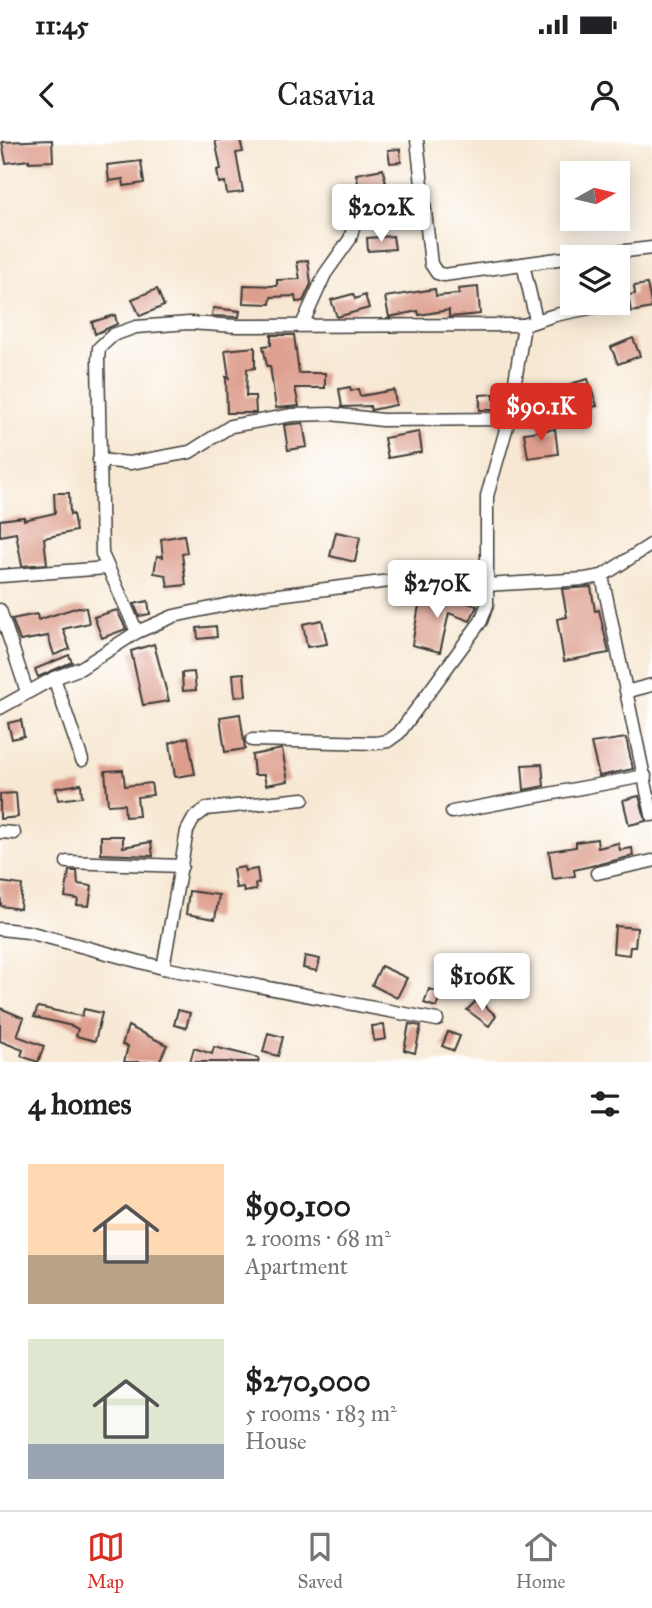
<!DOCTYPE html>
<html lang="en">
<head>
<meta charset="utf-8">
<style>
  :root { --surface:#fff; --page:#f2f2f2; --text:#202124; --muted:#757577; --line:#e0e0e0; --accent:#d93025 }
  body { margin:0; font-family:"IM FELL Great Primer",serif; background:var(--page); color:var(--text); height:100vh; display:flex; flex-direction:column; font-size:26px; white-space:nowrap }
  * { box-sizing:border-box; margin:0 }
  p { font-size:23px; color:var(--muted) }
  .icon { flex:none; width:38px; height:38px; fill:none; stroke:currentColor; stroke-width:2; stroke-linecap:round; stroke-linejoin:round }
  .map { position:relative; height:922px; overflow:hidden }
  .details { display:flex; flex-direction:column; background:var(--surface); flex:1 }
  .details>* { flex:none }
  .needle { width:46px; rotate:82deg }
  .tools { position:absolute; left:560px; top:21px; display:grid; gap:14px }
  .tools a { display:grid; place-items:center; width:70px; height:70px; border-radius:0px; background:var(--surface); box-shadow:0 4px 18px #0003; font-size:35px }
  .price { position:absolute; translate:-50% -60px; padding:0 16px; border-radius:7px; background:#fff; color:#222; font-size:23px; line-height:46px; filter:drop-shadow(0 2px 4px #0008) }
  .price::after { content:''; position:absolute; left:50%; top:42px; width:21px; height:16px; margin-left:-10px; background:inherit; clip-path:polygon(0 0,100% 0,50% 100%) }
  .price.current { background:var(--accent); color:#fff }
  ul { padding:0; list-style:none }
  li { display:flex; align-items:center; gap:21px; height:175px; padding:0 28px }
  li span { display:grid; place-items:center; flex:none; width:196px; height:140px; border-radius:0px; color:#555 }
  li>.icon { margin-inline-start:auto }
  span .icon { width:84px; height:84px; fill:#fffc; stroke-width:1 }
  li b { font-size:30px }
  h2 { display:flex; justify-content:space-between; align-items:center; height:84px; padding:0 28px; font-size:30px }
  .status { display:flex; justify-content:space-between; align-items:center; height:49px; padding:0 35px; background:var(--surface); direction:ltr }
  .status svg { height:19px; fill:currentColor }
  header { display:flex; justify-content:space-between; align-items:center; height:91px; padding:0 28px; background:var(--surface); font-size:32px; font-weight:600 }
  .tab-bar { display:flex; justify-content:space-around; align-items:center; height:98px; border-top:2px solid var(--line); background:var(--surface); font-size:19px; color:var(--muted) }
  .tab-bar a { display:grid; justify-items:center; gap:4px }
  .tab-bar .current { color:var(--accent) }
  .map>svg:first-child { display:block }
  .building { fill:#dd9e8d }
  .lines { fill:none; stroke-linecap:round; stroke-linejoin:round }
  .minor-casing { stroke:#3d3b37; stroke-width:15 }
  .minor { stroke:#fff; stroke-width:12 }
</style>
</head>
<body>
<div class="status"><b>11:45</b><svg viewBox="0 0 49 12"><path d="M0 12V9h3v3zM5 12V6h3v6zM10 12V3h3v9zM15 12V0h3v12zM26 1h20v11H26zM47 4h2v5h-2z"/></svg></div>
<header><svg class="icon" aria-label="back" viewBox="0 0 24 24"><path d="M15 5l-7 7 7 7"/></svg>Casavia<svg class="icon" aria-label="person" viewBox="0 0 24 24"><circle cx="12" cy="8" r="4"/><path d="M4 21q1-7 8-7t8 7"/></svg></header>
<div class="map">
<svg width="652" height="922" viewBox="0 0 652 922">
  <rect width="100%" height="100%" fill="#fff"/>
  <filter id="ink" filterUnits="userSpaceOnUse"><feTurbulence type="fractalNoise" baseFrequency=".0143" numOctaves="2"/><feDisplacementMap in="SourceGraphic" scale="14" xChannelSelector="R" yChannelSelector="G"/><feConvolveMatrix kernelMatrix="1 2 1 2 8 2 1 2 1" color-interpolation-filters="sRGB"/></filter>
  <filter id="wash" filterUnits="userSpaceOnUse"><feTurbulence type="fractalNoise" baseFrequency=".00686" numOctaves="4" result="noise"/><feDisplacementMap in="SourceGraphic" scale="28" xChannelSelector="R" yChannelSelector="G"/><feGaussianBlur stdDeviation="1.57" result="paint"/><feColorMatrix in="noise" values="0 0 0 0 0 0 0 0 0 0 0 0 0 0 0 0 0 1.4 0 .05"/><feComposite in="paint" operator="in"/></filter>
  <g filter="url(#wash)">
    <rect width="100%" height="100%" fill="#f7e8d3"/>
    <g id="blocks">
      <!-- building -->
      <g class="building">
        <polygon points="52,0 53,21 29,22 29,20 6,23 2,2"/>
        <polygon points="215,0 240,0 243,12 236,13 243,52 227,54 225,42 219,43 217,30 221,29"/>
        <polygon points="400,9 401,22 390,23 388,10"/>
        <polygon points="141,21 144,43 124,46 123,39 109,41 107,25"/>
        <polygon points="383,29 386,43 359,48 356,34"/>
        <polygon points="393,96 395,109 368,111 367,98"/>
        <polygon points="308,120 311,144 303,161 296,162 295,156 271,157 270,164 243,163 244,145 277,146 277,140 300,139 297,122"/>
        <polygon points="647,144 652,168 631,172 628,155 635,154 634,146"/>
        <polygon points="478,147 480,174 449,177 449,170 419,175 418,171 389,177 385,157 435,149 436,156 459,154 458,149"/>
        <polygon points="157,149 164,166 140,176 132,159"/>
        <polygon points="353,154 355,159 365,155 369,168 337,177 331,160"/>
        <polygon points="213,168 240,171 239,177 212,176"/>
        <polygon points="115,175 117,184 95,194 92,182"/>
        <polygon points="271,195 294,195 299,233 325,233 325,248 295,248 299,266 276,268 270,226 267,226 263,206 271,205"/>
        <polygon points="633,198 640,216 618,224 611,207"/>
        <polygon points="255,207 255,228 247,229 246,256 255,256 256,273 227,273 226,237 229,238 225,210"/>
        <polygon points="588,239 597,266 575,271 570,258 574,256 570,244"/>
        <polygon points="350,247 351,251 358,249 360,256 394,250 396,265 371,270 370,266 342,267 339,249"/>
        <polygon points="494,254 494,270 480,270 480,255"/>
        <polygon points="303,283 307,307 288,310 284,285"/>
        <polygon points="555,289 558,314 528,318 524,293"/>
        <polygon points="419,292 422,312 388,318 384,298"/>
        <polygon points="54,353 69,353 70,375 73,374 76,391 44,398 47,424 22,426 16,393 0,396 0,380 24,377 24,380 55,373"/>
        <polygon points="336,392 360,397 355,422 330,416"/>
        <polygon points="184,395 187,413 182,414 186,445 168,447 166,435 154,433 157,416 163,417 161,399"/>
        <polygon points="591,447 595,471 599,470 609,513 564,521 557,479 567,477 562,449"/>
        <polygon points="421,454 456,463 457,459 477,466 470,481 449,473 440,512 412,505"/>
        <polygon points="148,461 150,474 139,476 134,464"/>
        <polygon points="78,467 86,468 89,483 63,489 70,509 54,515 48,496 20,501 12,479 37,474 38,480"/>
        <polygon points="117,470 126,489 102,498 94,477"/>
        <polygon points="322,480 327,504 307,507 303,484"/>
        <polygon points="216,486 217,497 198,499 197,488"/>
        <polygon points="154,504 169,561 143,565 131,511"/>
        <polygon points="69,515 72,522 38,537 35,529"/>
        <polygon points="194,532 196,550 183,551 182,533"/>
        <polygon points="244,533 246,556 235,557 233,534"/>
        <polygon points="240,574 245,609 225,612 220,577"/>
        <polygon points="21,580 24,596 12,599 8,583"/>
        <polygon points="188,597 195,634 175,637 170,603"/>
        <polygon points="626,598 633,629 599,636 591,603"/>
        <polygon points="282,609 288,641 266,645 264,635 254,635 252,615"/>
        <polygon points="542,624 544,646 524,650 522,625"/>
        <polygon points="123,630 125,646 151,643 153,655 137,657 139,676 125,677 124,664 108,665 105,631"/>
        <polygon points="81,644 82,657 58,660 56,648"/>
        <polygon points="16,653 18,677 0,679 0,654"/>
        <polygon points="639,656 646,681 629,685 623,660"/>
        <polygon points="101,696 123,696 123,707 151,702 153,716 101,714"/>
        <polygon points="597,699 598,708 618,703 620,710 632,708 633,716 574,730 575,736 553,739 549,711 576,707 576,702"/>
        <polygon points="244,727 245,731 257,729 259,743 255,744 256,750 244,752 243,747 236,748 233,729"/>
        <polygon points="69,731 77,731 78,744 92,746 89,766 77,765 78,759 65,757"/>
        <polygon points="0,742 22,745 20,769 1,766"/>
        <polygon points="189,751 219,755 215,779 186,774"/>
        <polygon points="615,786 637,788 635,807 630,807 629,815 613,813"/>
        <polygon points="305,816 320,819 317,831 303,828"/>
        <polygon points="381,826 407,838 397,858 372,845"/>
        <polygon points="429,849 441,853 436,867 424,863"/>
        <polygon points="478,859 496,876 489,886 467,870"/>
        <polygon points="38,867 75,875 82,876 84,869 102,873 95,901 76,896 78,889 72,886 34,877"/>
        <polygon points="0,868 24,878 17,896 44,906 38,922 21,916 23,910 0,901"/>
        <polygon points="178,870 190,873 186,888 174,885"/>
        <polygon points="409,884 421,886 415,913 404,910"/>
        <polygon points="384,885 386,899 374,901 372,886"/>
        <polygon points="128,886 167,905 159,922 124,922 128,906 122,905"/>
        <polygon points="448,892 460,896 454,911 442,906"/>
        <polygon points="268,893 283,897 278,916 263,912"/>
        <polygon points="214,907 259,918 258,922 190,922 194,908 212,914"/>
      </g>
    </g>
  </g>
  <g filter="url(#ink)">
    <use href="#blocks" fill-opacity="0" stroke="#3d3b37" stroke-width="2"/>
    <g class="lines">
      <!-- minor casing -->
      <g class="minor-casing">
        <g id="minor">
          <polyline points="417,0 431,124 437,133 444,135 572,117"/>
          <polyline points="573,117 652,108"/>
          <polyline points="523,124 536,180"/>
          <polyline points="302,185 325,134 350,99 358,70 368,61 423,51"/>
          <polyline points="99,320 130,323 190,312 231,286 292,275 331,274 382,280 509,279"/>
          <polyline points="0,436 107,428"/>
          <polyline points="602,436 652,675"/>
          <polyline points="0,470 27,552"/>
          <polyline points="137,492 102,414 98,220 99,208 113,195 136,187 189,183 237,186 524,185"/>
          <polyline points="54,538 82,620"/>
          <polyline points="629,551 652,545"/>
          <polyline points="0,568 54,538 81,528 137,492 174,476 262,457 398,440 438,439 486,445 585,439 602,436 652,404"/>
          <polyline points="252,600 376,603 388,601 399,593 481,481 487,465 487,356 509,279 524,185 555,175 615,163"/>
          <polyline points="452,672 645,636"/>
          <polyline points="0,692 14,693"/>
          <polyline points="67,722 182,726"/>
          <polyline points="597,733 652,721"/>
          <polyline points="0,789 28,792 163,828 437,880"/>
          <polyline points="163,828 187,691 194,678 206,669 303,659"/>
        </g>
      </g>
      <!-- minor -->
      <use href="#minor" class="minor"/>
    </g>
  </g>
</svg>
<div class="tools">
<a><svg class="needle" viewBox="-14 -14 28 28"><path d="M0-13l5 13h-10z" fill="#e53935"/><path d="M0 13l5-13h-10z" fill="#757577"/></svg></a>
<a><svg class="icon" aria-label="layers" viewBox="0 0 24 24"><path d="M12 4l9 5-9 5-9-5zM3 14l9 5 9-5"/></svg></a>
</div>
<b class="price" style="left:381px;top:104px">$202K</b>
<b class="price current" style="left:541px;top:303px">$90.1K</b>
<b class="price" style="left:437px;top:480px">$270K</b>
<b class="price" style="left:482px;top:873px">$106K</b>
</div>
<section class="details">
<h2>4 homes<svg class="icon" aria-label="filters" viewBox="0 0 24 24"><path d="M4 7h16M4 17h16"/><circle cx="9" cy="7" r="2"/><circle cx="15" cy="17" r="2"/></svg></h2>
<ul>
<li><span style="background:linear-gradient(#ffd9b3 65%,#b9a48a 0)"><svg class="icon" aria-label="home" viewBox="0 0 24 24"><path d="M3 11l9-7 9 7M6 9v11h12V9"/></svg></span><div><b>$90,100</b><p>2 rooms · 68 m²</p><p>Apartment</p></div></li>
<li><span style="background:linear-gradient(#dfe7d0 75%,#9aa5b1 0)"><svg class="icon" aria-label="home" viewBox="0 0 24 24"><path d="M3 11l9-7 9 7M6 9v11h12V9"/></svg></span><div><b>$270,000</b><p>5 rooms · 183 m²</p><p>House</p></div></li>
</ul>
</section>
<nav class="tab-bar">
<a class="current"><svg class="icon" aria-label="map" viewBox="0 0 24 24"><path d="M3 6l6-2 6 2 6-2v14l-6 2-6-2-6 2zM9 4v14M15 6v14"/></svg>Map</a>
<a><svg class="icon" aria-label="saved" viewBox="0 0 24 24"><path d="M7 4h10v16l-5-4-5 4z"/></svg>Saved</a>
<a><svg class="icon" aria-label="home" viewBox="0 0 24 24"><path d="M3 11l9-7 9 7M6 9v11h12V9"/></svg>Home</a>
</nav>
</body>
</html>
